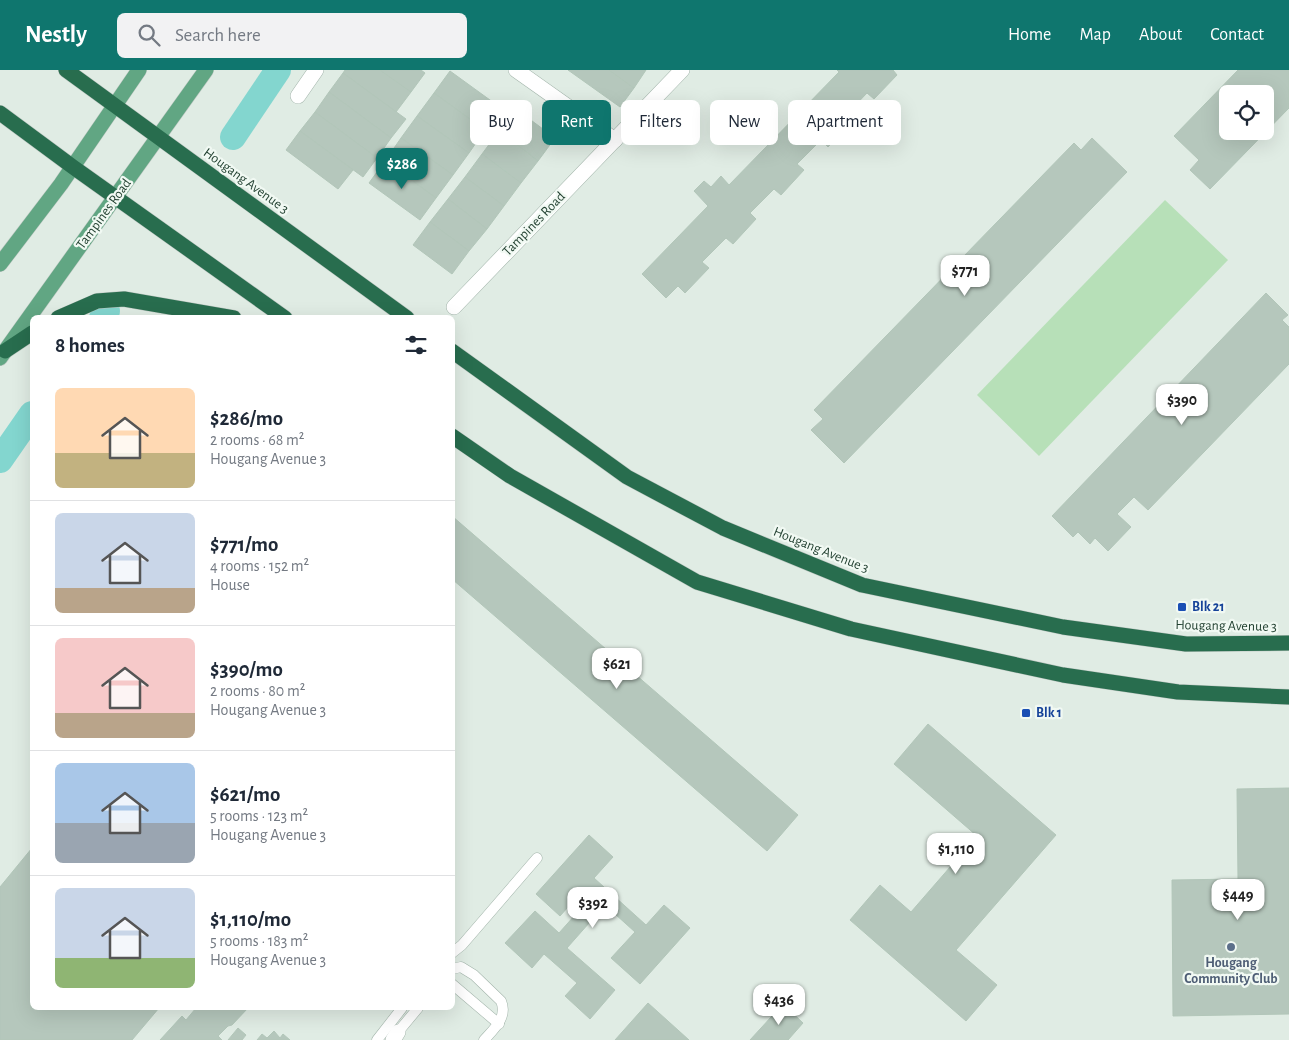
<!DOCTYPE html>
<html lang="en">
<head>
<meta charset="utf-8">
<style>
  :root { --surface:#fff; --page:#f2f2f3; --text:#1f2937; --muted:#747a83; --line:#e0e1e3; --accent:#0f766e }
  body { margin:0; font-family:"Alegreya Sans",sans-serif; background:var(--page); color:var(--text); height:100vh; display:flex; flex-direction:column; font-size:19px; white-space:nowrap }
  * { box-sizing:border-box; margin:0 }
  p { font-size:16px; color:var(--muted) }
  .icon { flex:none; width:28px; height:28px; fill:none; stroke:currentColor; stroke-width:2; stroke-linecap:round; stroke-linejoin:round }
  .map { position:relative; flex:1; overflow:hidden }
  .drawer { position:absolute; left:30px; top:245px; width:425px; height:695px; display:flex; flex-direction:column; background:var(--surface); border-radius:8px; box-shadow:0 5px 20px #0002 }
  .drawer>* { flex:none }
  .hud { position:absolute; left:470px; top:30px; width:475px; height:45px; display:flex; gap:10px }
  .buttons { position:absolute; left:1219px; top:15px; display:grid; gap:10px }
  .buttons a { display:grid; place-items:center; width:55px; height:55px; border-radius:8px; background:var(--surface); box-shadow:0 5px 20px #0002; font-size:25px }
  .price { position:absolute; translate:-50% -42px; padding:0 11px; border-radius:10px; background:#fff; color:#222; font-size:16px; line-height:32px; filter:drop-shadow(0 1px 2px #0008) }
  .price::after { content:''; position:absolute; left:50%; top:30px; width:15px; height:11px; margin-left:-8px; background:inherit; clip-path:polygon(0 0,100% 0,50% 100%) }
  .price.on { background:var(--accent); color:#fff }
  ul { padding:0; list-style:none }
  li { display:flex; align-items:center; gap:15px; height:125px; padding:0 25px }
  li+li { border-top:1px solid var(--line) }
  li span { display:grid; place-items:center; flex:none; width:140px; height:100px; border-radius:8px; color:#555 }
  li>.icon { margin-inline-start:auto }
  span .icon { width:60px; height:60px; fill:#fffc; stroke-width:1 }
  li b { font-size:21px }
  h2 { display:flex; justify-content:space-between; align-items:center; height:60px; padding:0 25px; font-size:21px }
  .chip { padding:0 18px; border-radius:8px; background:var(--surface); box-shadow:0 5px 20px #0002; font-size:18px; line-height:45px }
  .chip.on { background:var(--accent); color:#fff }
  header { display:flex; align-items:center; gap:30px; box-sizing:border-box; height:70px; padding:0 25px; background:var(--accent); color:#fff }
  header strong { font-size:24px }
  nav { display:flex; gap:28px; margin-inline-start:auto; font-size:18px }
  .search { width:350px; height:45px; background:var(--page); display:flex; align-items:center; gap:12px; box-sizing:border-box; padding:0 18px; border-radius:8px; color:var(--muted); font-size:19px }
  .map>svg:first-child { display:block }
  .green { fill:#b7e0b8 }
  .lines { fill:none; stroke-linecap:round; stroke-linejoin:round }
  .canal { stroke:#83d6cf; stroke-width:26 }
  .building { fill:#b5c7bc; stroke:#b2c6b9; fill-rule:evenodd }
  .lane-casing { stroke:#a2b4aa; stroke-width:11 }
  .street-casing { stroke:#a2b4aa; stroke-width:16 }
  .primary-casing { stroke:#c0c9c4; stroke-width:16 }
  .highway-casing { stroke:#c0c9c4; stroke-width:16 }
  .lane { stroke:#fff; stroke-width:10 }
  .street { stroke:#fff; stroke-width:15 }
  .primary { stroke:#61a683; stroke-width:15 }
  .highway { stroke:#286d4e; stroke-width:15 }
  .transit-dot { fill:#1a4fb4; stroke:#f1f9f3; stroke-width:2 }
  .service-dot { fill:#5c6f8a; stroke:#f1f9f3; stroke-width:2 }
  .labels { text-anchor:middle; dominant-baseline:central; stroke-width:4.5; stroke-linejoin:round; paint-order:stroke }
  .street-label { font-size:14px; fill:#1f3e2e; stroke:#f1f9f3 }
  .transit-label { font-size:14px; font-weight:bold; fill:#164399; stroke:#f1f9f3; text-anchor:start }
  .service-label { font-size:14px; font-weight:bold; fill:#4e5e75; stroke:#f1f9f3 }
</style>
</head>
<body>
<header>
<strong>Nestly</strong>
<div class="search"><svg class="icon" aria-label="search" viewBox="0 0 24 24"><circle cx="10" cy="10" r="6"/><path d="M15 15l6 6"/></svg>Search here</div>
<nav><a>Home</a><a>Map</a><a>About</a><a>Contact</a></nav>
</header>
<div class="map">
<svg width="1289" height="970" viewBox="0 0 1289 970">
  <rect width="100%" height="100%" fill="#e0ece4"/>
  <!-- green -->
  <polygon class="green" points="1165,130 1228,190 1039,386 977,325"/>
  <g class="lines">
    <!-- canal -->
    <g class="canal">
      <polyline points="233,67 278,0"/>
      <polyline points="102,248 107,241"/>
      <polyline points="0,390 32,344"/>
    </g>
  </g>
  <!-- building -->
  <g class="building">
    <polygon points="345,0 380,0 411,22 396,42 343,3"/>
    <polygon points="380,0 421,0 425,3 411,22"/>
    <polygon points="568,0 609,0 634,18 620,37"/>
    <polygon points="609,0 646,0 634,18"/>
    <polygon points="837,0 893,0 897,5 874,29 867,23 844,47 851,52 828,77 821,70 797,94 804,100 781,125 774,119 750,143 756,149 733,174 726,168 702,192 709,198 685,223 678,216 666,228 642,204 708,136 694,121 704,111 711,117 721,106 729,115 839,2"/>
    <path d="M1238,0H1289V38L1210,119L1190,100L1199,90L1174,66ZM1228,24H1265V61H1228Z"/>
    <polygon points="450,1 501,38 485,60 434,23"/>
    <polygon points="343,3 406,49 391,68 329,22"/>
    <polygon points="329,22 391,68 377,88 315,42"/>
    <polygon points="434,23 485,60 469,83 417,46"/>
    <polygon points="516,39 555,68 538,91 499,61"/>
    <polygon points="315,42 377,88 363,107 300,61"/>
    <polygon points="417,46 469,83 453,105 401,68"/>
    <polygon points="300,61 353,100 338,119 286,80"/>
    <polygon points="499,61 538,91 521,113 482,84"/>
    <polygon points="401,68 453,105 436,128 385,91"/>
    <polygon points="1092,68 1127,102 844,393 811,360 823,349 814,340 1074,73 1081,80"/>
    <polygon points="482,84 521,113 504,136 465,107"/>
    <polygon points="385,91 436,128 420,150 369,113"/>
    <polygon points="465,107 504,136 487,159 448,129"/>
    <polygon points="448,129 487,159 469,181 430,152"/>
    <polygon points="430,152 469,181 452,204 413,175"/>
    <polygon points="1266,223 1288,245 1282,250 1289,257 1289,294 1148,440 1134,427 1117,444 1131,457 1108,481 1095,468 1090,474 1078,462 1073,467 1052,446"/>
    <polygon points="452,446 798,745 767,781 452,509"/>
    <polygon points="928,654 1056,765 956,880 997,915 966,951 850,850 880,815 911,842 977,766 894,694"/>
    <polygon points="1289,718 1289,944 1173,946 1172,810 1238,809 1237,719"/>
    <polygon points="589,765 613,787 594,808 646,855 664,835 690,858 640,914 611,888 635,862 605,835 567,878 615,920 590,949 565,926 577,913 544,884 532,898 505,873 535,841 559,863 592,826 584,819 560,846 536,824"/>
    <polygon points="32,778 32,938 159,938 132,970 0,970 0,817"/>
    <polygon points="648,933 689,970 615,970"/>
    <polygon points="783,934 803,953 788,970 750,970"/>
    <polygon points="196,938 248,938 232,955 228,956 218,966 222,970 160,970 182,946 186,950"/>
    <polygon points="238,958 246,965 242,970 228,970"/>
    <polygon points="274,961 280,968 283,964 290,970 257,970 262,964 267,968"/>
  </g>
  <g class="lines">
    <!-- lane casing -->
    <g class="lane-casing">
      <g id="lane">
        <polyline points="452,883 462,875 537,788"/>
        <path d="M452,899L461,897L474,905L501,931C508,947 494,959 484,970"/>
        <polyline points="452,914 499,954"/>
        <polyline points="398,962 418,938"/>
        <polyline points="377,970 402,938"/>
      </g>
    </g>
    <!-- street casing -->
    <g class="street-casing">
      <g id="street">
        <polyline points="516,0 615,70"/>
        <polyline points="298,26 316,0"/>
        <polyline points="454,237 682,0"/>
        <polyline points="393,970 398,962"/>
      </g>
    </g>
    <!-- primary casing -->
    <g class="primary-casing">
      <g id="primary">
        <polyline points="0,194 61,114 139,0"/>
        <polyline points="0,288 206,0"/>
      </g>
    </g>
    <!-- highway casing -->
    <g class="highway-casing">
      <g id="highway">
        <polyline points="66,0 407,248"/>
        <polyline points="0,43 73,97 285,248"/>
        <polyline points="58,248 97,231 124,229 234,248"/>
        <polyline points="5,281 32,263"/>
        <polyline points="452,281 627,407 723,458 862,515 1063,557 1186,574 1289,573"/>
        <polyline points="452,366 510,406 697,512 851,559 1063,605 1178,622 1289,627"/>
      </g>
    </g>
    <!-- lane -->
    <use href="#lane" class="lane"/>
    <!-- street -->
    <use href="#street" class="street"/>
    <!-- primary -->
    <use href="#primary" class="primary"/>
    <!-- highway -->
    <use href="#highway" class="highway"/>
  </g>
  <!-- markers -->
  <g class="transit-dot">
    <rect x="1177" y="532" width="10" height="10" rx="2.5"/>
    <rect x="1021" y="638" width="10" height="10" rx="2.5"/>
  </g>
  <circle class="service-dot" cx="1231" cy="877" r="5"/>
  <g class="labels">
    <!-- street labels -->
    <g class="street-label">
      <text transform="translate(246 111) rotate(36)">Hougang Avenue 3</text>
      <text transform="translate(104 144) rotate(-54)">Tampines Road</text>
      <text transform="translate(534 154) rotate(-46)">Tampines Road</text>
      <text transform="translate(821 480) rotate(22)">Hougang Avenue 3</text>
      <text transform="translate(1226 556) rotate(1)">Hougang Avenue 3</text>
    </g>
    <!-- transit labels -->
    <g class="transit-label">
      <text x="1192" y="537">Blk 21</text>
      <text x="1036" y="643">Blk 1</text>
    </g>
    <!-- service labels -->
    <g class="service-label">
      <text x="1231" y="893">Hougang<tspan x="1231" dy="16">Community Club</tspan></text>
    </g>
  </g>
</svg>
<div class="buttons">
<a><svg class="icon" aria-label="locate" viewBox="0 0 24 24"><circle cx="12" cy="12" r="6"/><path d="M12 2v4M12 18v4M2 12h4M18 12h4"/></svg></a>
</div>
<b class="price on" style="left:402px;top:120px">$286</b>
<b class="price" style="left:965px;top:227px">$771</b>
<b class="price" style="left:1182px;top:356px">$390</b>
<b class="price" style="left:617px;top:620px">$621</b>
<b class="price" style="left:956px;top:805px">$1,110</b>
<b class="price" style="left:1238px;top:851px">$449</b>
<b class="price" style="left:593px;top:859px">$392</b>
<b class="price" style="left:779px;top:956px">$436</b>
<div class="hud">
<a class="chip">Buy</a>
<a class="chip on">Rent</a>
<a class="chip">Filters</a>
<a class="chip">New</a>
<a class="chip">Apartment</a>
</div>
<section class="drawer">
<h2>8 homes<svg class="icon" aria-label="filters" viewBox="0 0 24 24"><path d="M4 7h16M4 17h16"/><circle cx="9" cy="7" r="2"/><circle cx="15" cy="17" r="2"/></svg></h2>
<ul>
<li><span style="background:linear-gradient(#ffd9b3 65%,#c2b280 0)"><svg class="icon" aria-label="home" viewBox="0 0 24 24"><path d="M3 11l9-7 9 7M6 9v11h12V9"/></svg></span><div><b>$286/mo</b><p>2 rooms · 68 m²</p><p>Hougang Avenue 3</p></div></li>
<li><span style="background:linear-gradient(#c9d6e8 75%,#b9a48a 0)"><svg class="icon" aria-label="home" viewBox="0 0 24 24"><path d="M3 11l9-7 9 7M6 9v11h12V9"/></svg></span><div><b>$771/mo</b><p>4 rooms · 152 m²</p><p>House</p></div></li>
<li><span style="background:linear-gradient(#f6c9c9 75%,#b9a48a 0)"><svg class="icon" aria-label="home" viewBox="0 0 24 24"><path d="M3 11l9-7 9 7M6 9v11h12V9"/></svg></span><div><b>$390/mo</b><p>2 rooms · 80 m²</p><p>Hougang Avenue 3</p></div></li>
<li><span style="background:linear-gradient(#a9c7e8 60%,#9aa5b1 0)"><svg class="icon" aria-label="home" viewBox="0 0 24 24"><path d="M3 11l9-7 9 7M6 9v11h12V9"/></svg></span><div><b>$621/mo</b><p>5 rooms · 123 m²</p><p>Hougang Avenue 3</p></div></li>
<li><span style="background:linear-gradient(#c9d6e8 70%,#8fb573 0)"><svg class="icon" aria-label="home" viewBox="0 0 24 24"><path d="M3 11l9-7 9 7M6 9v11h12V9"/></svg></span><div><b>$1,110/mo</b><p>5 rooms · 183 m²</p><p>Hougang Avenue 3</p></div></li>
</ul>
</section>
</div>
</body>
</html>
